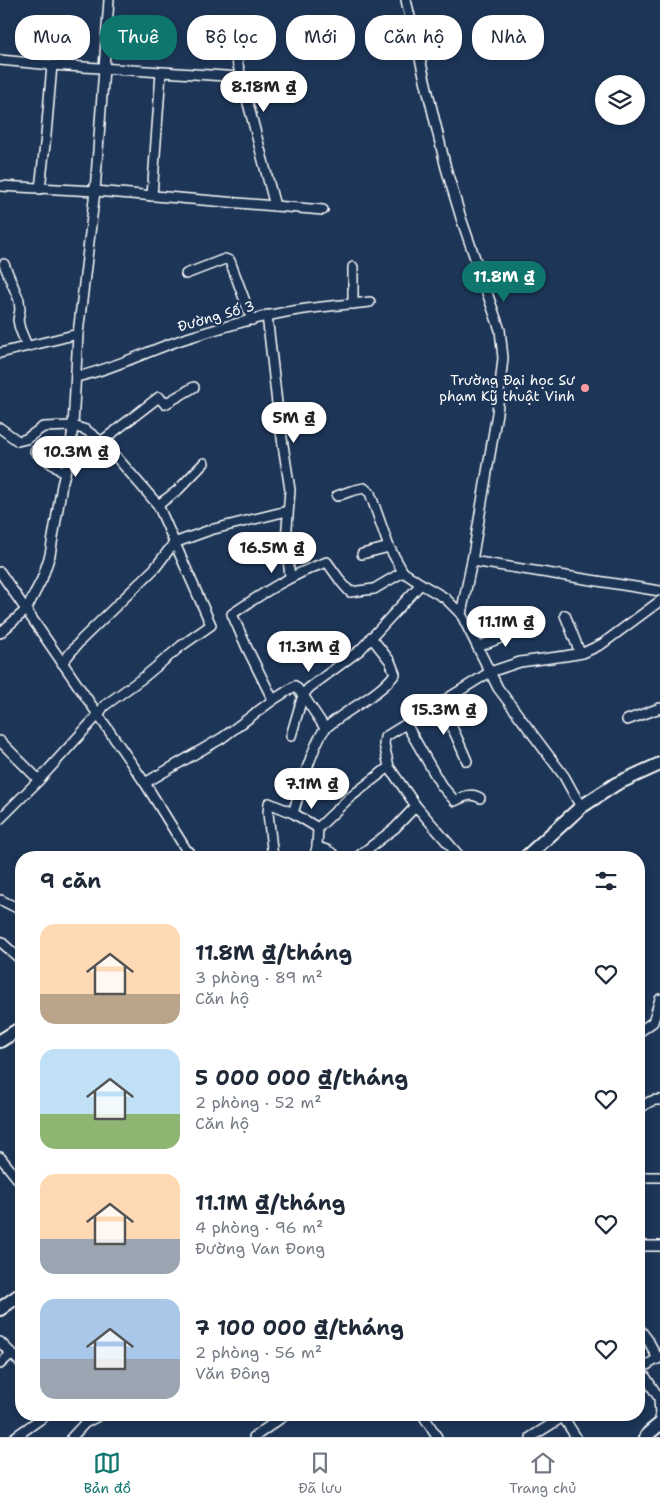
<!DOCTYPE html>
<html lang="vi">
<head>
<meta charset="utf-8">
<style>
  :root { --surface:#fff; --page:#f2f2f3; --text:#1f2937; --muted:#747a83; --line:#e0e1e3; --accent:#0f766e }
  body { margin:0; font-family:"Shantell Sans",sans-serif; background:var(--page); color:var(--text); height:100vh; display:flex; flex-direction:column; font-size:19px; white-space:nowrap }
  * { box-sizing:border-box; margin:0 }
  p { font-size:16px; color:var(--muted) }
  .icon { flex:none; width:28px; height:28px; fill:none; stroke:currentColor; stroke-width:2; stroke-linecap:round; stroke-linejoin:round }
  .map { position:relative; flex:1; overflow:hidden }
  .details { position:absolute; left:15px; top:851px; width:630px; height:570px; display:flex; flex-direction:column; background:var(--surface); border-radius:20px; box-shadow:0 2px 8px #0003 }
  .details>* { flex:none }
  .top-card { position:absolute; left:15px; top:15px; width:630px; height:45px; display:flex; gap:10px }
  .controls { position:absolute; left:595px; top:75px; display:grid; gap:10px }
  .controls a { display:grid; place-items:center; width:50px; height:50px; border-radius:50%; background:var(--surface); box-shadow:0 2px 8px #0003; font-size:25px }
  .price { position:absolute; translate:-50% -42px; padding:0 11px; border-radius:18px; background:#fff; color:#222; font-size:16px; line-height:32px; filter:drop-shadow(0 1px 2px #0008) }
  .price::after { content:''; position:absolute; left:50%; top:30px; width:15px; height:11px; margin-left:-8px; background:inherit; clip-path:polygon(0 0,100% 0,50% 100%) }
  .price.selected { background:var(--accent); color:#fff }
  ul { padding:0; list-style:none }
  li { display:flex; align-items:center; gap:15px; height:125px; padding:0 25px }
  li span { display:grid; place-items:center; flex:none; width:140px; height:100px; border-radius:15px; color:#555 }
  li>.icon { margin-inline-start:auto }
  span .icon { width:60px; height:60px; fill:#fffc; stroke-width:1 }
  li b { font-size:21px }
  h2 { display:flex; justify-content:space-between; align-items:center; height:60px; padding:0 25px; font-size:21px }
  .chip { padding:0 18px; border-radius:20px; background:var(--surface); box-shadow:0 2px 8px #0003; font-size:18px; line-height:45px }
  .chip.selected { background:var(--accent); color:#fff }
  .tabs { display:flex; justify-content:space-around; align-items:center; height:70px; border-top:1px solid var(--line); background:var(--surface); font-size:14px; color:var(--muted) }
  .tabs a { display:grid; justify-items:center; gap:2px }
  .tabs .selected { color:var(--accent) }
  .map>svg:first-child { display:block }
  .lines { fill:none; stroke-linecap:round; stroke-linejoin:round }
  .street-casing { stroke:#fff; stroke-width:12 }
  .secondary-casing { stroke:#fff; stroke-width:16 }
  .street { stroke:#1d3557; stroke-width:9 }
  .secondary { stroke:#1d3557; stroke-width:12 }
  .poi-dot { fill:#ff9aa2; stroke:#1d3557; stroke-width:2 }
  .labels { text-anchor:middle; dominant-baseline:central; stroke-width:5; stroke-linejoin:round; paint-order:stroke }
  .street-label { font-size:14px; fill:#fff; stroke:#1d3557 }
  .poi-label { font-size:14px; fill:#fff; stroke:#1d3557; text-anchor:end }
</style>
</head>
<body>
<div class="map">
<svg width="660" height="1437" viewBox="0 0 660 1437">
  <rect width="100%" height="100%" fill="#1d3557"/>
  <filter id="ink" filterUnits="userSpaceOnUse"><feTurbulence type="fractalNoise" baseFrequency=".02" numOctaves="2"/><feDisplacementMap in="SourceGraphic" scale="10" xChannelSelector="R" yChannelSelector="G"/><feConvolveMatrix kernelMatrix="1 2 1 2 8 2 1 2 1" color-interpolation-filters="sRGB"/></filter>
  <g filter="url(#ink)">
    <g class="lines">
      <!-- street casing -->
      <g class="street-casing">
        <g id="street">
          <polyline points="406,0 446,168 461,218 500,330 503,358 497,413 472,561 461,614"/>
          <polyline points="228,27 275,206"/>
          <polyline points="0,60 52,65 241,77"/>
          <polyline points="0,186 95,191 323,210"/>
          <polyline points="40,189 46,135 52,65"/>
          <polyline points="152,196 161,73"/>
          <polyline points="4,264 19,300 20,310 18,320 20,329 27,346"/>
          <polyline points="353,267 353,304"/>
          <polyline points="186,274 225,259 230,261 252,320"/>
          <polyline points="267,315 278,412 290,490 286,540 290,577"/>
          <polyline points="0,353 78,334"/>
          <path d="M76,377C114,369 149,350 187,338C219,328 253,318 286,312C314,307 342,305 370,302"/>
          <polyline points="0,428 18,441 26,439 43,427 73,426 86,430 106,445 158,505 211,625 181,646 144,677 104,706 98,715 39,780 0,819"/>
          <polyline points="102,441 159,397 165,404 194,387"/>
          <polyline points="35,451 65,474"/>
          <polyline points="337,496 351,491 364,488 370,493 389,547 403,572"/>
          <polyline points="158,505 178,490 204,463"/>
          <polyline points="362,554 389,547"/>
          <polyline points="472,561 660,591"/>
          <polyline points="0,572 145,783 190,856"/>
          <polyline points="565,615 580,653"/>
          <polyline points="0,633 26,610 42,579 50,555 62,485 70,453 73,426 78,334 95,191 109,0"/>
          <polyline points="478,647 525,628"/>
          <polyline points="62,663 81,640 155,568 174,543 210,530 287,511"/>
          <path d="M273,700L247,648L232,614C263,593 292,574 327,562L342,583L350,592L374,589L403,572L421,584"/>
          <polyline points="440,702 457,738 467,761"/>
          <polyline points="627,720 660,708"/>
          <path d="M406,724L441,785L455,801C463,797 471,792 480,798"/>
          <polyline points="291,736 303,695 309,688 360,650 421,584 445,598 461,614 498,688 564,776 581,807"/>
          <polyline points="0,741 39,780"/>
          <polyline points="145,783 222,738 273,700 295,686 303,695 325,728"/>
          <path d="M293,813C299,795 314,738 327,727C348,708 377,697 395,674L390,661L371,637"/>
          <path d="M317,847C325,849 332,851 336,858"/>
          <polyline points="273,858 268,813 269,803 293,813 318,828"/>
          <polyline points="314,858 317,847 318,828 348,799 389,767"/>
          <polyline points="356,858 395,828 416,806"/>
          <polyline points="461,858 416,806 389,767 384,744 385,737 490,672 520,662 565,656 583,653 602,644 660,601"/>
          <polyline points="1,900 21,910"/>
          <polyline points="0,941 21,960"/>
          <polyline points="639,1032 653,1022 660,999"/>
          <path d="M639,1109C646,1104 651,1099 660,1100"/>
          <polyline points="0,1157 21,1183"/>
          <polyline points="639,1177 660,1177"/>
          <polyline points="643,1246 660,1246"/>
          <polyline points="639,1328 648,1340 658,1359"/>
          <polyline points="0,1342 21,1363"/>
          <polyline points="0,1364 12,1353"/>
          <polyline points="639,1367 659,1398 660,1416"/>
          <polyline points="639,1370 660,1357"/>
          <polyline points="423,1415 437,1437"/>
          <polyline points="563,1417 576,1437"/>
          <polyline points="15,1437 46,1415"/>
          <polyline points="72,1437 85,1423 100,1415"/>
          <polyline points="254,1437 285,1415"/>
          <polyline points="531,1437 566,1415"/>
        </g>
      </g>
      <!-- secondary casing -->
      <g class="secondary-casing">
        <g id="secondary">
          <polyline points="184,858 188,853"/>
          <polyline points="525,858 581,807 616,784 660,764"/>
          <polyline points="0,1041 21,1028"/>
          <polyline points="0,1309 21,1294"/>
          <polyline points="646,1437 649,1433 660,1424"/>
        </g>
      </g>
      <!-- street -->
      <use href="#street" class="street"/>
      <!-- secondary -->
      <use href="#secondary" class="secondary"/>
    </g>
  </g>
  <!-- markers -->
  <circle class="poi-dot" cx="585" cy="388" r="5"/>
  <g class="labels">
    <!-- street labels -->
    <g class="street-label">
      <text transform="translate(216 316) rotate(-16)">Đường Số 3</text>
    </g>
    <!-- poi labels -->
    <g class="poi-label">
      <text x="575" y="380">Trường Đại học Sư<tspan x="575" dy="16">phạm Kỹ thuật Vinh</tspan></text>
    </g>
  </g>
</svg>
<div class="controls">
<a><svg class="icon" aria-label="layers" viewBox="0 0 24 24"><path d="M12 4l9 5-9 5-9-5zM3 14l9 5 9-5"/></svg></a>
</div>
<b class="price" style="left:264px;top:113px">8.18M ₫</b>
<b class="price selected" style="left:504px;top:303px">11.8M ₫</b>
<b class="price" style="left:294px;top:444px">5M ₫</b>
<b class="price" style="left:76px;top:478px">10.3M ₫</b>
<b class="price" style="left:272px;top:574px">16.5M ₫</b>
<b class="price" style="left:506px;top:648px">11.1M ₫</b>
<b class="price" style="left:309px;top:673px">11.3M ₫</b>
<b class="price" style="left:444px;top:736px">15.3M ₫</b>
<b class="price" style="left:312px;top:810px">7.1M ₫</b>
<div class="top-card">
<a class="chip">Mua</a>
<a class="chip selected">Thuê</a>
<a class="chip">Bộ lọc</a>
<a class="chip">Mới</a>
<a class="chip">Căn hộ</a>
<a class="chip">Nhà</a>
</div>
<section class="details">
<h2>9 căn<svg class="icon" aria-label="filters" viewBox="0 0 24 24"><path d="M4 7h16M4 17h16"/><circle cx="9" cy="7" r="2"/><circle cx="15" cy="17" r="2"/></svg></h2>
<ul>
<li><span style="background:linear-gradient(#ffd9b3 70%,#b9a48a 0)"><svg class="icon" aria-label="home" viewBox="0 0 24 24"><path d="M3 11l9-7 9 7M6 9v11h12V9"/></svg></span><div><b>11.8M ₫/tháng</b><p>3 phòng · 89 m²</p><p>Căn hộ</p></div><svg class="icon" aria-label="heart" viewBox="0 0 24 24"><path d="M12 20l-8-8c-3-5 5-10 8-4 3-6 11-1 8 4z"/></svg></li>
<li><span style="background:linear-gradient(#bfe0f5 65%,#8fb573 0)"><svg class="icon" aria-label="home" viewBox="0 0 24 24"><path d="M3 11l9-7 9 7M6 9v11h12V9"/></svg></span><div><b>5 000 000 ₫/tháng</b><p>2 phòng · 52 m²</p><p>Căn hộ</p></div><svg class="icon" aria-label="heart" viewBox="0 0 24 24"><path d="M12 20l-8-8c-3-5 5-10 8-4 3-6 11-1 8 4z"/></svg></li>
<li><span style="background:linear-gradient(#ffd9b3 65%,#9aa5b1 0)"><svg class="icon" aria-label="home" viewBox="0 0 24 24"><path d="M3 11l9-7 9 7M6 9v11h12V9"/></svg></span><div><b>11.1M ₫/tháng</b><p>4 phòng · 96 m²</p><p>Đường Van Đong</p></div><svg class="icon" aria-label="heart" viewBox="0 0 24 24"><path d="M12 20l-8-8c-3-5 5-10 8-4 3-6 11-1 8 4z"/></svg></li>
<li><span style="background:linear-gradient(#a9c7e8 60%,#9aa5b1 0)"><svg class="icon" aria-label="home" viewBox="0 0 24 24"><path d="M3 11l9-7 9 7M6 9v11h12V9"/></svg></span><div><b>7 100 000 ₫/tháng</b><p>2 phòng · 56 m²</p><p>Văn Đông</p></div><svg class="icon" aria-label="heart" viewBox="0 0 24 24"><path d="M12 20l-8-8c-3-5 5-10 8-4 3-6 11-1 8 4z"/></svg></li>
</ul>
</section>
</div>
<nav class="tabs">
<a class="selected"><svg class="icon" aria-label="map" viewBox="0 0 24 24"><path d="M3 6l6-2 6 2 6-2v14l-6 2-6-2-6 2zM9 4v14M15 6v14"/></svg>Bản đồ</a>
<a><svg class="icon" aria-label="saved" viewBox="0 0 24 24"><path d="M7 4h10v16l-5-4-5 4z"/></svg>Đã lưu</a>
<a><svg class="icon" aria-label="home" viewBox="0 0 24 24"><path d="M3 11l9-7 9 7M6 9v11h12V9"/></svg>Trang chủ</a>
</nav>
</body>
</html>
